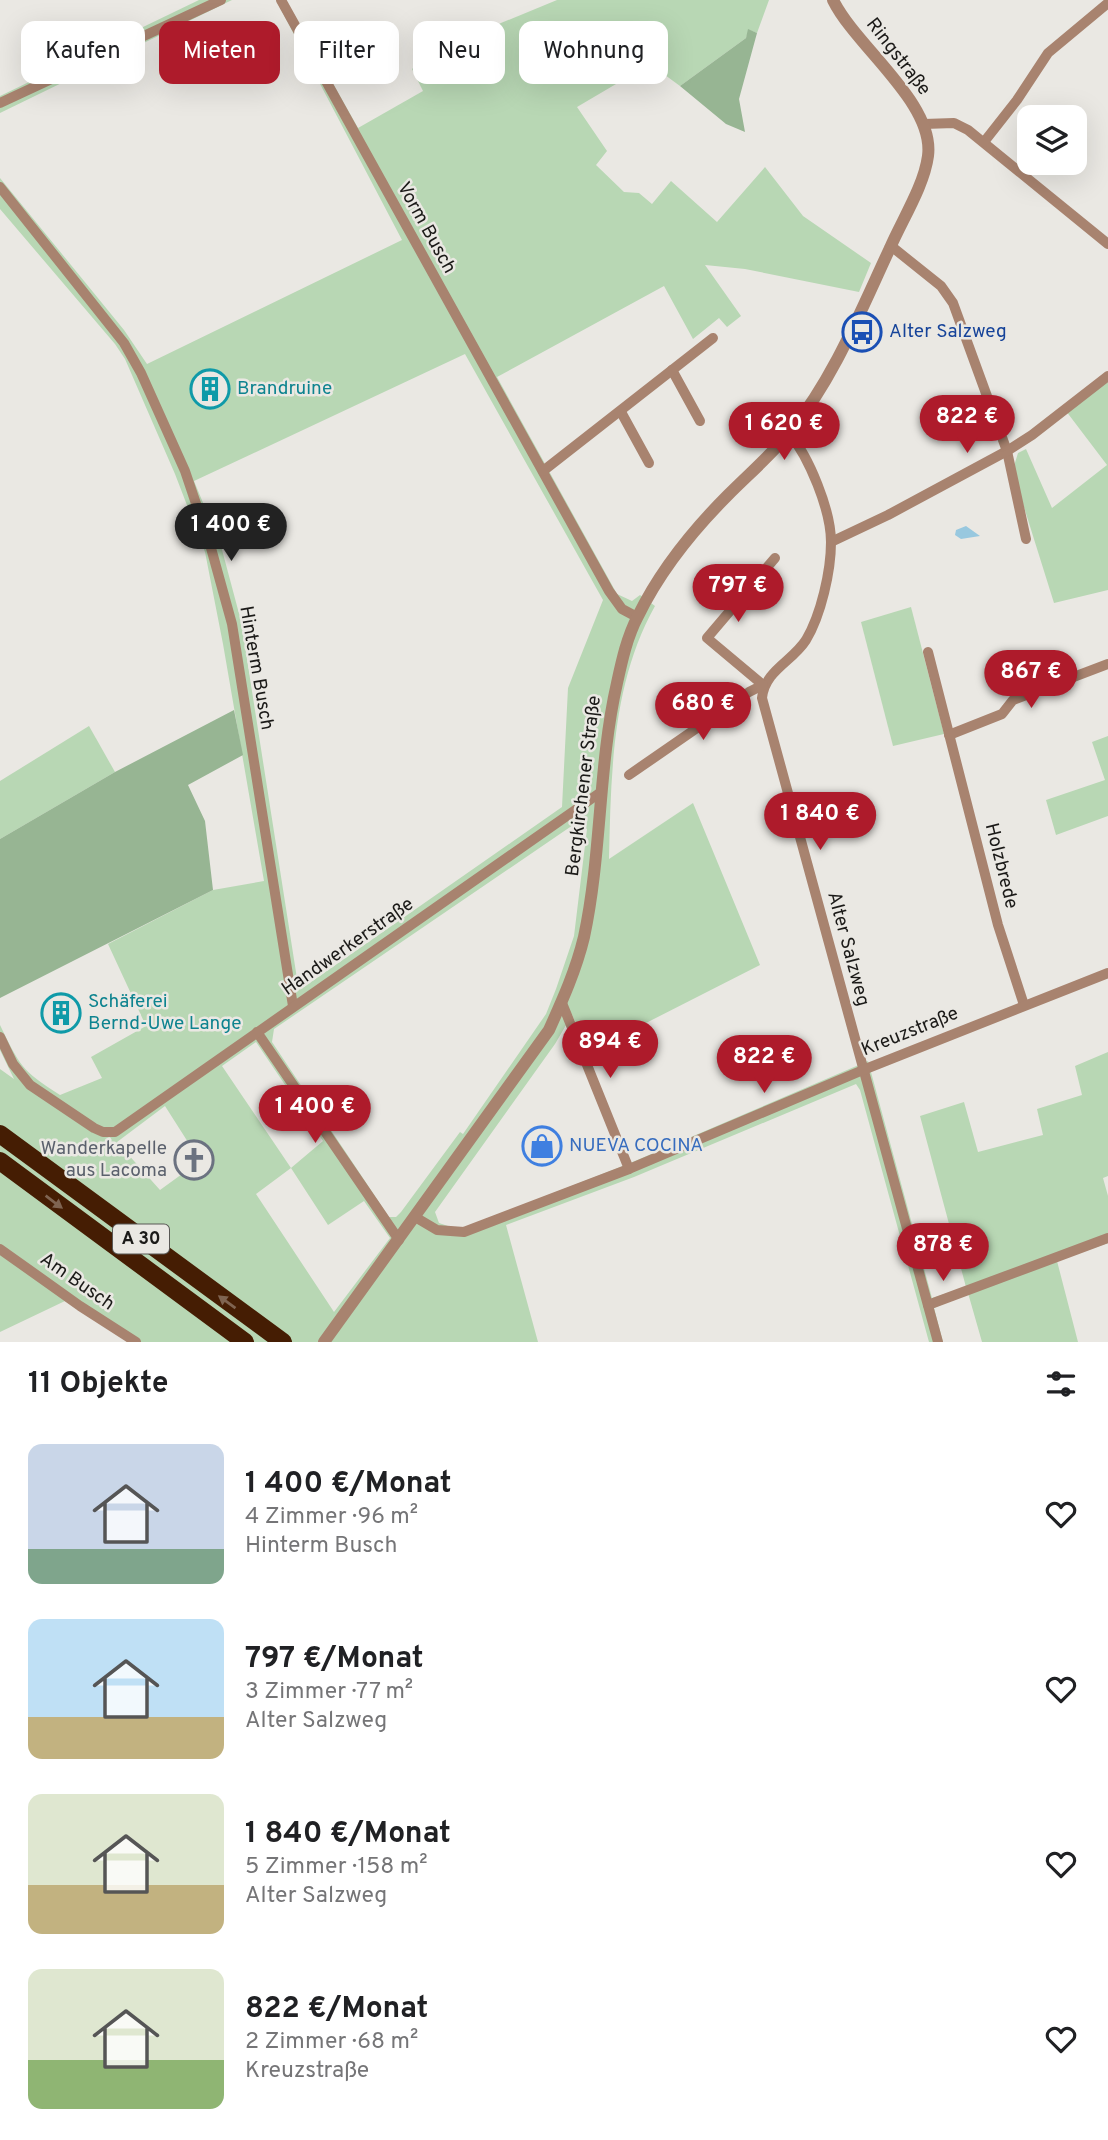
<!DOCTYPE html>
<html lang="de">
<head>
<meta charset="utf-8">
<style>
  :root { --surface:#fff; --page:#f6f6f6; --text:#202124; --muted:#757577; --accent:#ae1b2b }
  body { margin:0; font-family:Overpass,sans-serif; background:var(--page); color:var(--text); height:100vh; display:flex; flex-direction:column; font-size:26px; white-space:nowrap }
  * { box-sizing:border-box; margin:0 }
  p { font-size:23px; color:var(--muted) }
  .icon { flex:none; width:38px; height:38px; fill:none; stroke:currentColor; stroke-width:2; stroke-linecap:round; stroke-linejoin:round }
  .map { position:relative; height:1342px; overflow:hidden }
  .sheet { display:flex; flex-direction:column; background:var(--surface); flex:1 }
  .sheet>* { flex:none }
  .banner { position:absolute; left:21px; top:21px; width:700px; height:63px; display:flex; gap:14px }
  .controls { position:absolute; left:1017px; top:105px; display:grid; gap:14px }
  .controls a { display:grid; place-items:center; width:70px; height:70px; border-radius:14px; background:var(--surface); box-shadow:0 7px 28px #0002; font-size:35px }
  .price { position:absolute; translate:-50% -60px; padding:0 16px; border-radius:24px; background:var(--accent); color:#fff; font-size:23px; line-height:46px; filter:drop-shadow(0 2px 4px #0008) }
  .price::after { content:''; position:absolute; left:50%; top:42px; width:21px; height:16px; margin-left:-10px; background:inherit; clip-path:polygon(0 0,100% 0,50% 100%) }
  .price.current { background:#222; color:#fff }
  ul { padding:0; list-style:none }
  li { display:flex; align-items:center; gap:21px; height:175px; padding:0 28px }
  li span { display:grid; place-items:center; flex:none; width:196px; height:140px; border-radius:14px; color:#555 }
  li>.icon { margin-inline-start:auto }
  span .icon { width:84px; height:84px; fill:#fffc; stroke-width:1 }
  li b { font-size:30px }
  h2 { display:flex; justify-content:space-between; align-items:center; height:84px; padding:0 28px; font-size:30px }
  .chip { padding:0 24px; border-radius:14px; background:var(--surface); box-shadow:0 7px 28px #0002; font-size:24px; line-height:63px }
  .chip.current { background:var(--accent); color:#fff }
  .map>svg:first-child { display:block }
  .green { fill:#b8d7b4; fill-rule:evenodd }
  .forest { fill:#97b593 }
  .water { fill:#98c8df }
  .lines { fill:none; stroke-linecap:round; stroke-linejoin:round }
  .minor { stroke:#a8836f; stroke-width:10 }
  .tertiary { stroke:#a8836f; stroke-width:12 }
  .motorway { stroke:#451d03; stroke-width:18 }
  .oneway { fill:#7f6451 }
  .labels { text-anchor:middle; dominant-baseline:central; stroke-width:5; stroke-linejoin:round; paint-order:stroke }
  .shield { fill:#eae8e3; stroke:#595855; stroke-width:2 }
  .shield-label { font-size:18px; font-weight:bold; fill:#1b1a18 }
  .street-label { font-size:19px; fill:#1b1a18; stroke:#eae8e3 }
  .transit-label { font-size:19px; fill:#164399; stroke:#eae8e3; text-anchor:start }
  .culture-label { font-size:19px; fill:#0d838f; stroke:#eae8e3; text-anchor:start }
  .shop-label { font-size:19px; fill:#366cbe; stroke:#eae8e3; text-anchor:start }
  .worship-label { font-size:19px; fill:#5b616d; stroke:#eae8e3; text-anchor:end }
</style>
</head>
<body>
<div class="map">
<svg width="1108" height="1342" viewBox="0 0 1108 1342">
  <rect width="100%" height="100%" fill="#eae8e3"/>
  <!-- green -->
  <g class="green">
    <polygon points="199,0 232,0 0,113 0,96"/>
    <path d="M276,0H286L358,128L423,91L412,69L422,61L421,56L557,0H769L757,33L749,30L746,38L680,86L650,64L577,107L607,151L596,165L624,192L639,193L652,204L671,181L717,222L765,167L803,216L871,263L859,292L745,269L705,265L741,316L727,327L719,318L693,339L664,286L497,377L617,594L632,601L640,595L655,606C612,683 611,773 609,859L693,803L760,965L589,1052L572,1015L555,1044L435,1212L439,1223L454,1228H464L628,1164L868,1061L932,1298L966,1287L920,1116L964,1102L978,1152L1043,1135L1037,1109L1082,1095L1075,1066L1108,1052V1176L1103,1178L1108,1196V1243L1057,1261L1078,1342H982L968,1293L934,1308L943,1342H929L860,1090L856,1084L634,1177L506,1225L538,1342H128L65,1301L0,1332V1069L14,1079L0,1050V1025C20,1066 21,1070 60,1095L102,1078L91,1057L146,1026L108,944L213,890L264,881L223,644L205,552L175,474L125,359L115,344L0,209V178L124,330L147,364L402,240ZM465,354L603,600L568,688L562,807L304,987L298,985L241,621L221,546L194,481ZM576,823L587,829L574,936L556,989L546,1014L463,1134L460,1132L401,1212L396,1217H389L272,1042L274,1029ZM256,1042L323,1141L291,1168L222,1066ZM165,1106L200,1161L160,1190L117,1142ZM291,1168L328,1225L364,1201L390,1238L334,1312L256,1194Z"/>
    <polygon points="1108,378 1108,590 1054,603 1023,504 1014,466 1018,453 1026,449 1052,508 1107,465 1066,411"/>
    <polygon points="911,607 944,734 893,746 861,622"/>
    <polygon points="89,726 115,772 0,839 0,781"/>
    <polygon points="1108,736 1108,816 1056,835 1046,800 1105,780 1092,742"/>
  </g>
  <!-- forest -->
  <g class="forest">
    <polygon points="748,29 757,33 739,99 745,132 726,124 680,86 746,38"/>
    <polygon points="234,710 243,755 188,785 205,821 213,890 0,998 0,839 115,772"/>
  </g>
  <!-- water -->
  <polygon class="water" points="966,526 980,536 961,539 955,535 956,530"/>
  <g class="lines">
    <!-- minor -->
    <g class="minor">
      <polyline points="281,0 609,591 622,609 637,617"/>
      <polyline points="0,103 221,0"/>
      <polyline points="924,124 954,123 968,130 1108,244"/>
      <polyline points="984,142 1017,100 1048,53 1108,3"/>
      <polyline points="0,187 124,343 141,373 185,471 211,548 232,624 293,1006"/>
      <polyline points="891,246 941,286 953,303 1007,451 1026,539"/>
      <polyline points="672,370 700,421"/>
      <polyline points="621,412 649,463"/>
      <path d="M789,433C809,457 831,510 831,542C831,571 821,615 806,640C792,662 765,670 762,698L938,1342"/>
      <polyline points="543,471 713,338"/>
      <polyline points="831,542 888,515 1007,451 1032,435 1108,376"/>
      <polyline points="928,652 998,925 1024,1005"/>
      <polyline points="949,735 1002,714 1013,700 1108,664"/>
      <polyline points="629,775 749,692 763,685 707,638 775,558"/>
      <polyline points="562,1003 629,1169"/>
      <polyline points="257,1032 399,1240"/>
      <polyline points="0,1037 13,1064 30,1085 94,1128 103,1132 115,1132 601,792"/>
      <polyline points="415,1217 437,1230 464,1232 629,1169 863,1070 1108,973"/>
      <polyline points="0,1249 80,1306 136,1342"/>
      <polyline points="928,1305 1108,1238"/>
    </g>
    <!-- tertiary -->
    <path class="tertiary" d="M324,1342L549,1030C563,999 576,970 584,937C602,853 598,766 617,683C622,660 627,637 638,616C660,571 693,530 728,495C749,474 772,454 790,432C834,378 861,310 890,248C902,220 924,186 928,156C935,103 856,47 833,0"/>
    <!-- motorway -->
    <g class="motorway">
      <polyline points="0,1134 283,1342"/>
      <polyline points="0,1161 245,1342"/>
    </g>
  </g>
  <!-- one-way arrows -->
  <defs><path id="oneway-solid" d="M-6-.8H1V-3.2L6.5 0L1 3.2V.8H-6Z" transform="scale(1.75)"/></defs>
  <g class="oneway">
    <use href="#oneway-solid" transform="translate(54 1202) rotate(37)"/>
    <use href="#oneway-solid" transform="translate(227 1302) rotate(-144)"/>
  </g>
  <!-- icons -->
  <defs>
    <g id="bus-ring" transform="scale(2.0125)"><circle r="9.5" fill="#eae8e3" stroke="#1a4fb4" stroke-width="1.5"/><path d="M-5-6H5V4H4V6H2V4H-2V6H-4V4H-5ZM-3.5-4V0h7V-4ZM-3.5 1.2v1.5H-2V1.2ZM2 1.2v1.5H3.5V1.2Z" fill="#1a4fb4"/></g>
    <g id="building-ring" transform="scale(2.0125)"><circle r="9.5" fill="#eae8e3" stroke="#0f9aa8" stroke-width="1.5"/><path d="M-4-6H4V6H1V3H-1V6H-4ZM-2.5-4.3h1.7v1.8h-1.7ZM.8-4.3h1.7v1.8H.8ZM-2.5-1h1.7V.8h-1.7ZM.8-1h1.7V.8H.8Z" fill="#0f9aa8"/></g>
    <g id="shop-ring" transform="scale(2.0125)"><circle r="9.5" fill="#eae8e3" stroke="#3f7fe0" stroke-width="1.5"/><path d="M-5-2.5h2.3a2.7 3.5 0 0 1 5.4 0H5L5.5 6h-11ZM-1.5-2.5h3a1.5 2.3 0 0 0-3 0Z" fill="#3f7fe0"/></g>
    <g id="church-ring" transform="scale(2.0125)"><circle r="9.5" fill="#eae8e3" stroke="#6b7280" stroke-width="1.5"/><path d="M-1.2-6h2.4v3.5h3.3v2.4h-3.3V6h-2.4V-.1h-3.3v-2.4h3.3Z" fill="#6b7280"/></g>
  </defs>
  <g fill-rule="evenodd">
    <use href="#bus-ring" x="862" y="332"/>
    <use href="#building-ring" x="210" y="389"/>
    <use href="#building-ring" x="61" y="1013"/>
    <use href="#shop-ring" x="542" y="1146"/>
    <use href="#church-ring" x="194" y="1160"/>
  </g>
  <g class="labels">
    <!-- shield labels -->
    <rect class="shield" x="113" y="1224.5" width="56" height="29" rx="5"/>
    <g class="shield-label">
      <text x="141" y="1239">A 30</text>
    </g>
    <!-- street labels -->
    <g class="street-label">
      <text transform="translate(898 57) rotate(52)">Ringstraße</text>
      <text transform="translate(426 228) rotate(61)">Vorm Busch</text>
      <text transform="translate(256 668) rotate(80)">Hinterm Busch</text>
      <text transform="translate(584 786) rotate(-83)">Bergkirchener Straße</text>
      <text transform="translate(1001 866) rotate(76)">Holzbrede</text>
      <text transform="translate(348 947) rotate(-35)">Handwerkerstraße</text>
      <text transform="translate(848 949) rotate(75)">Alter Salzweg</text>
      <text transform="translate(910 1032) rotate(-22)">Kreuzstraße</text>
      <text transform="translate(77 1282) rotate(35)">Am Busch</text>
    </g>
    <!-- transit labels -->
    <g class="transit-label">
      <text x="889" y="332">Alter Salzweg</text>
    </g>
    <!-- culture labels -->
    <g class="culture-label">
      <text x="237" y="389">Brandruine</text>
      <text x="88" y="1002">Schäferei<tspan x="88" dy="22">Bernd-Uwe Lange</tspan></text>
    </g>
    <!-- shop labels -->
    <g class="shop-label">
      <text x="569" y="1146">NUEVA COCINA</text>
    </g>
    <!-- worship labels -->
    <g class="worship-label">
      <text x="167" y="1149">Wanderkapelle<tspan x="167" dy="22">aus Lacoma</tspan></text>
    </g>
  </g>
</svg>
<div class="controls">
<a><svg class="icon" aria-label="layers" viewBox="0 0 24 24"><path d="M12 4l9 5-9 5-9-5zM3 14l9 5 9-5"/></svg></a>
</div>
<b class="price" style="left:967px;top:455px">822 €</b>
<b class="price" style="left:784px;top:462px">1 620 €</b>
<b class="price current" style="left:231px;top:563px">1 400 €</b>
<b class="price" style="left:738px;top:624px">797 €</b>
<b class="price" style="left:1031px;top:710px">867 €</b>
<b class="price" style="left:703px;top:742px">680 €</b>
<b class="price" style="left:820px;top:852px">1 840 €</b>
<b class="price" style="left:610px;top:1080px">894 €</b>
<b class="price" style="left:764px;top:1095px">822 €</b>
<b class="price" style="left:315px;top:1145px">1 400 €</b>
<b class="price" style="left:943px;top:1283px">878 €</b>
<div class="banner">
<a class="chip">Kaufen</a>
<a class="chip current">Mieten</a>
<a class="chip">Filter</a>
<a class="chip">Neu</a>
<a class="chip">Wohnung</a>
</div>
</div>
<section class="sheet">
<h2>11 Objekte<svg class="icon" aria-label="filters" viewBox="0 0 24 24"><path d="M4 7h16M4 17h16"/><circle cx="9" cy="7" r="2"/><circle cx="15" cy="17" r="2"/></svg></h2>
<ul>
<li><span style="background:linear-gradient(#c9d6e8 75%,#7fa58c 0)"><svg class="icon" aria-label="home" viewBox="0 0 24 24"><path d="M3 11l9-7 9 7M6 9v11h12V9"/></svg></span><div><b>1 400 €/Monat</b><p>4 Zimmer · 96 m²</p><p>Hinterm Busch</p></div><svg class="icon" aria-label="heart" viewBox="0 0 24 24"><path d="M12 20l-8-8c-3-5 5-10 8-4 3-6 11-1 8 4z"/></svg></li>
<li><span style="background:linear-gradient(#bfe0f5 70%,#c2b280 0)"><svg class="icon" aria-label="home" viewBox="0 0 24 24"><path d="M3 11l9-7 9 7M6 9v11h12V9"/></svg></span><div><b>797 €/Monat</b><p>3 Zimmer · 77 m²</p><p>Alter Salzweg</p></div><svg class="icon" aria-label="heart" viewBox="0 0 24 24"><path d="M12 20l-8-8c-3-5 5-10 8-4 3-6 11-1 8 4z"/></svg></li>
<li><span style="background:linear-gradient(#dfe7d0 65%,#c2b280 0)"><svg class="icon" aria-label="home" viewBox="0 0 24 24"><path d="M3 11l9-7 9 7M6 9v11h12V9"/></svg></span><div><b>1 840 €/Monat</b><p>5 Zimmer · 158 m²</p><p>Alter Salzweg</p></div><svg class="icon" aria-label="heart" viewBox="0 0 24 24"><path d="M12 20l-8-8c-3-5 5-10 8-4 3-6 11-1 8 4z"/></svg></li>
<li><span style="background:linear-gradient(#dfe7d0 65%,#8fb573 0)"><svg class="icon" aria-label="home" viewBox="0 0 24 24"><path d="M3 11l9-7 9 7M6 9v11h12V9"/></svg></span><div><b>822 €/Monat</b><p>2 Zimmer · 68 m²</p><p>Kreuzstraße</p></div><svg class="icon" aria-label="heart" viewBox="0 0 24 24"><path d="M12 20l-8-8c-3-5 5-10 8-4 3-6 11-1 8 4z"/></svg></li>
</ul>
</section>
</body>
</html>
